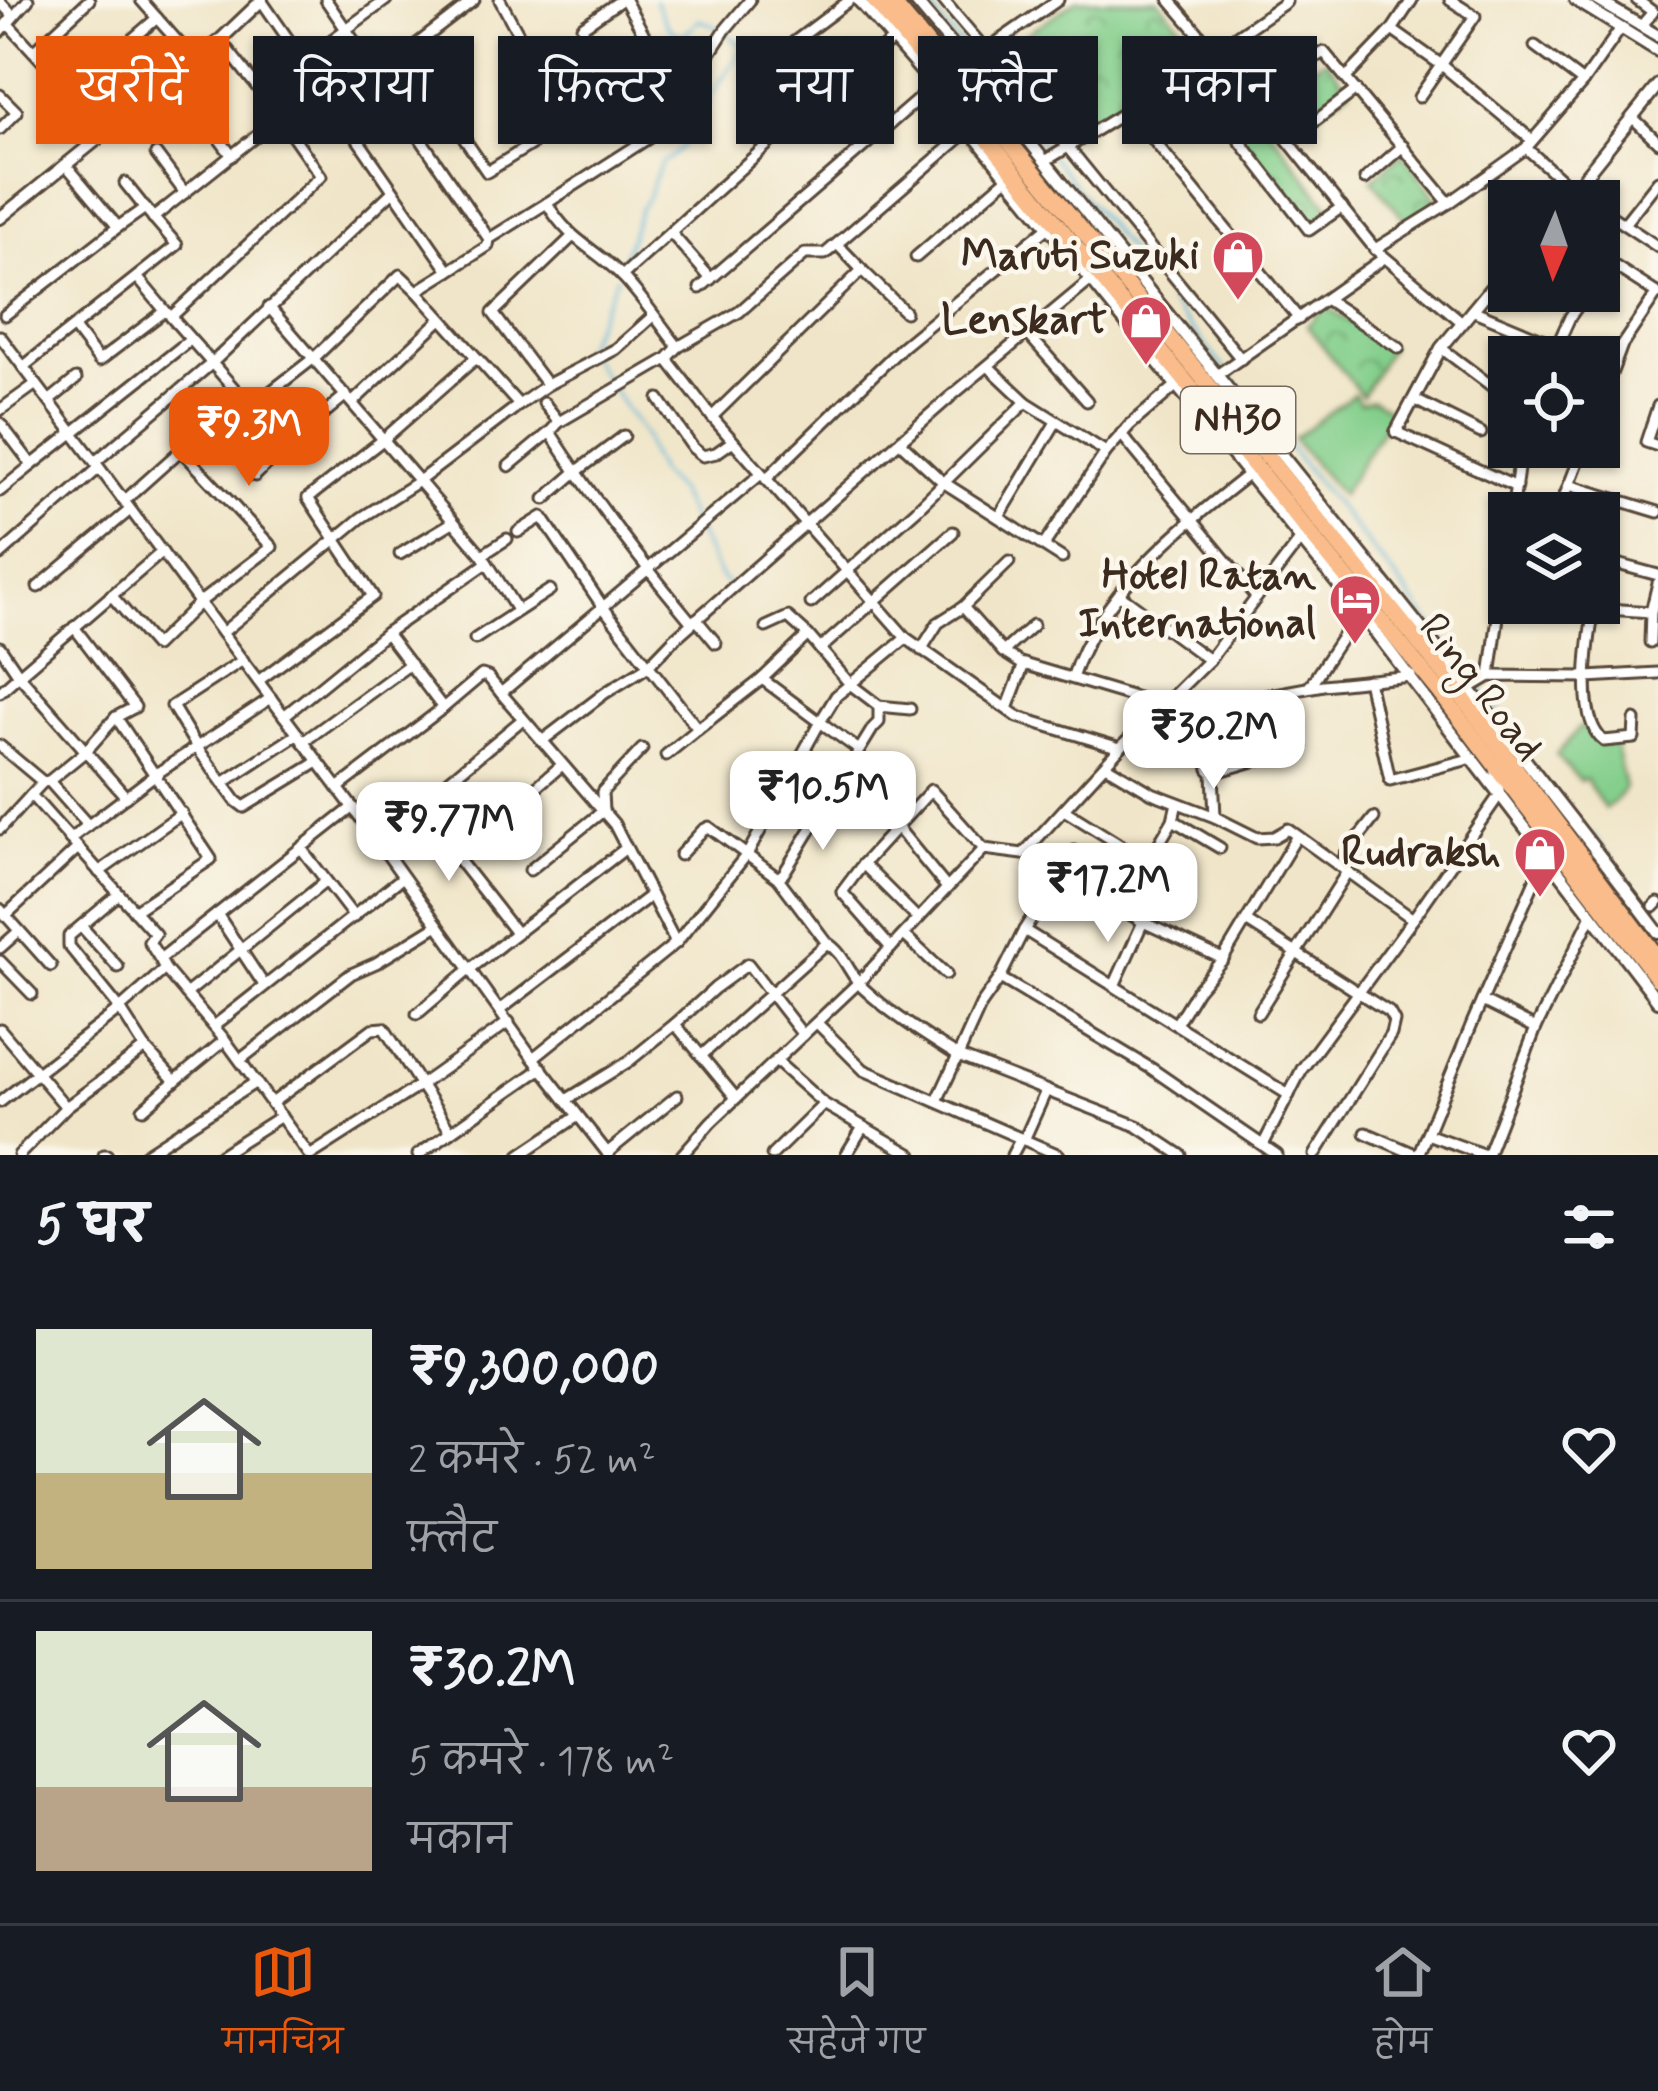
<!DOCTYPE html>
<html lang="hi">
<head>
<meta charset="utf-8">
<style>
  :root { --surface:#171b24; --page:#242831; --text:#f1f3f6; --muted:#9ea1a6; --line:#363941; --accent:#ea580c }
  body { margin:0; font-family:Mynerve,"Playpen Sans Deva",sans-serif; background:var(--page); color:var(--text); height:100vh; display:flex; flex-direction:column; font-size:45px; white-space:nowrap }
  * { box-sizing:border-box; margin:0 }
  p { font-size:39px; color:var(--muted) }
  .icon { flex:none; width:66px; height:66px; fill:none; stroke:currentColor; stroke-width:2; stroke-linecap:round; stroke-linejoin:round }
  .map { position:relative; height:1155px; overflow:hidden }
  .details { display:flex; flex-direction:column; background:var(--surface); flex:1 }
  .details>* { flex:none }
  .guide { position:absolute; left:36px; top:36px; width:1587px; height:108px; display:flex; gap:24px }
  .needle { width:78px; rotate:182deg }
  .fabs { position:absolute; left:1488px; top:180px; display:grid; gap:24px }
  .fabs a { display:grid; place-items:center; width:132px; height:132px; border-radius:0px; background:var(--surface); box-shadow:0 3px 9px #0004; font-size:60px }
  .price { position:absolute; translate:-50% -102px; padding:0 27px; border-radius:24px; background:#fff; color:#222; font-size:39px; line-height:78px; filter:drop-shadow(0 3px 6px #0008) }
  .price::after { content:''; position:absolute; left:50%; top:72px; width:36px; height:27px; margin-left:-18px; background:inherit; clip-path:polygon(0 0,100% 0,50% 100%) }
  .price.on { background:var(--accent); color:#fff }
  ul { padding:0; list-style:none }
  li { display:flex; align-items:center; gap:36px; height:300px; padding:0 36px }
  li+li { border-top:3px solid var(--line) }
  li span { display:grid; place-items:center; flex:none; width:336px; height:240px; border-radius:0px; color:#555 }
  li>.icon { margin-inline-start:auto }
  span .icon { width:144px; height:144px; fill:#fffc; stroke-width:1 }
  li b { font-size:51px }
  h2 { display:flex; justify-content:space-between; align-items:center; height:144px; padding:0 36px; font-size:51px }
  .chip { padding:0 42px; border-radius:0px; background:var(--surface); box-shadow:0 3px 9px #0004; font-size:42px; line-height:108px }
  .chip.on { background:var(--accent); color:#fff }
  .tab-bar { display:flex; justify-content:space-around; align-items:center; height:168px; border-top:3px solid var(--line); background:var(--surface); font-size:33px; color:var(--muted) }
  .tab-bar a { display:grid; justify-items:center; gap:6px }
  .tab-bar .on { color:var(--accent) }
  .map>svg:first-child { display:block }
  .grass { fill:#84cf8c; stroke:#607c55; stroke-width:3 }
  .park { fill:url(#park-crowns); stroke:#607c55; stroke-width:3 }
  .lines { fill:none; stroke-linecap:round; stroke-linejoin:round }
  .stream { stroke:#5ab5d7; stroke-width:3 }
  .minor-casing { stroke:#564638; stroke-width:15 }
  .tertiary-casing { stroke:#564638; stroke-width:16 }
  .trunk-casing { stroke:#564638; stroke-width:21 }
  .minor { stroke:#fff; stroke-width:9 }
  .tertiary { stroke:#fff; stroke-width:10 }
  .trunk { stroke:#f9bc8a; stroke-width:15 }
  .labels { text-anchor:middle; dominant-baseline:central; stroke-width:9; stroke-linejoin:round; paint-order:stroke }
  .shield { fill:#fbf7ec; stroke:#75685c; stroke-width:3 }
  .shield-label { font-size:39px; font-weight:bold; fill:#3b2a1e }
  .poi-label { font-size:42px; font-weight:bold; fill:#3b2a1e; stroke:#fbf7ec; text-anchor:end }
  .street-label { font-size:42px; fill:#3b2a1e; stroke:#fbf7ec }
</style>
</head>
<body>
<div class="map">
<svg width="1658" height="1155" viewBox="0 0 1658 1155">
  <defs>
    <pattern id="park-crowns" width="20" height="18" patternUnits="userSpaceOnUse" patternTransform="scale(3)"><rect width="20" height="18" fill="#84cf8c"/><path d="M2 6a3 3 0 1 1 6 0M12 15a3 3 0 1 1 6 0" fill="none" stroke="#6da872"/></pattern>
  </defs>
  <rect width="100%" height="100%" fill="#fbf7ec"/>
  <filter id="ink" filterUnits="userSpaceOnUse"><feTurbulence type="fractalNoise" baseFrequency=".00833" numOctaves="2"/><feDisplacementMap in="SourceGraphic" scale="24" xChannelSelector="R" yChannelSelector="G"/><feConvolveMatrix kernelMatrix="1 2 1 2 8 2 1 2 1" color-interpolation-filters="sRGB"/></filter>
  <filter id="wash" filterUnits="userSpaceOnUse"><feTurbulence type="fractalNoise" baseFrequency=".004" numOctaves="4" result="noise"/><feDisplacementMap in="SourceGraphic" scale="48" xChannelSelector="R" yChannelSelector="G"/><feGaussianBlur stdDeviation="2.7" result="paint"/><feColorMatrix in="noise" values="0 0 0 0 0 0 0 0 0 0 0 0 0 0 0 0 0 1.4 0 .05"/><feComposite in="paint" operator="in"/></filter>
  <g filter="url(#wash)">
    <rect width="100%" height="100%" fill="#f0e5c8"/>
    <!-- grass -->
    <g class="grass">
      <polygon points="1354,394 1360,403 1372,400 1393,412 1341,495 1293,439"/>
      <path d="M1580,727L1589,730C1595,745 1599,745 1615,744L1625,788L1615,801L1605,809L1585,779L1580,781L1556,755Z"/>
    </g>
    <!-- park -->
    <g class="park">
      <polygon points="1077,0 1158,0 1200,47 1070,137 998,53"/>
      <polygon points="1326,59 1349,90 1290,133 1259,98"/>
      <polygon points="1252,107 1332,211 1312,224 1231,125"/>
      <polygon points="1403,153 1440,204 1407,223 1372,180"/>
      <polygon points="1325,306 1390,348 1362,396 1307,326"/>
    </g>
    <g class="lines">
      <!-- stream -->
      <g class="stream">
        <path d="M655,0C662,15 666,32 683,36L699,20L720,29"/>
        <polyline points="924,0 1139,264"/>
        <path d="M620,268L640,209L648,196L661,163C690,150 701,112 717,86C725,73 736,60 744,47L728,35"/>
        <polyline points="617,277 584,347 645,437 648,450 660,474 678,492 720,577 728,585"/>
        <polyline points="1169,301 1386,566 1517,735"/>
        <polyline points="1593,835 1657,919"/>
      </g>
    </g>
  </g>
  <g filter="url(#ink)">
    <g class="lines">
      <!-- minor casing -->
      <g class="minor-casing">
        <g id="minor">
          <polyline points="141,0 194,60"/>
          <polyline points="261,0 449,271 488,246 489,239"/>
          <polyline points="326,0 489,239 547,203"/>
          <polyline points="500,0 538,70 536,84 556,118 655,54"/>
          <path d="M625,0L680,100L678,112L647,139L547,203C569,242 596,248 623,277C643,298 660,324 678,347L667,359L712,417L906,638L1018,717L1120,748L1209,660L1301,539"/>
          <polyline points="943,0 1069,148 1241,359"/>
          <polyline points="1170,0 1253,97 1375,249 1462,322"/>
          <polyline points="1637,0 1653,12 1641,26"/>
          <polyline points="0,2 13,16"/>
          <polyline points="7,23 71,92 157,18"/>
          <polyline points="582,27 621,0"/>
          <polyline points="1392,30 1443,66 1532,140"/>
          <polyline points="0,32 28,0"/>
          <polyline points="220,40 269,102 321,176 171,317 285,446"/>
          <polyline points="794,42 850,0"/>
          <polyline points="1535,46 1583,82"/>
          <polyline points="410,49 448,115 487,172 561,126 556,118"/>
          <polyline points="34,51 89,0"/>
          <polyline points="303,61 386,0"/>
          <polyline points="967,63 1058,0"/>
          <polyline points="773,65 811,108"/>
          <polyline points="377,75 474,0"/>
          <polyline points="1346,78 1392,30 1412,0"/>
          <polyline points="0,95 17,112 0,129"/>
          <polyline points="1419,97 1475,16 1450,0"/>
          <polyline points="680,100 725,30 750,0"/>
          <polyline points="1129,110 1299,319"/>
          <polyline points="1632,117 1658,142"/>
          <polyline points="209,125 232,156"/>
          <polyline points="1289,141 1356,90"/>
          <polyline points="1526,148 1573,190 1589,201"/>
          <polyline points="156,154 185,193"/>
          <polyline points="1045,161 1129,110 1286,2 1284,0"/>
          <polyline points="1365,179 1403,146"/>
          <polyline points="125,183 145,208"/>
          <polyline points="1342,207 1309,230 1226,123 1253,97 1324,52 1449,203"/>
          <polyline points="1599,208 1658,247"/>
          <polyline points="153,218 280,117"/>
          <polyline points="1624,224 1658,181"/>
          <polyline points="671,233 711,279"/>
          <polyline points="837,244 862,270"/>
          <polyline points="1375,249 1449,203 1526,148 1583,82 1621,28"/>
          <polyline points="1599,256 1658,294"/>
          <polyline points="916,257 1012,174"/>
          <polyline points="449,271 417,291 519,405 419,481 482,555 517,610"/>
          <polyline points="622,276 798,117 894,39"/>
          <polyline points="137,277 167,313"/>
          <polyline points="700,288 936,84"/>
          <polyline points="1327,300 1399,348"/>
          <polyline points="269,307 419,481 361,518 222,633 377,840 533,1058"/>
          <polyline points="1472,310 1556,345"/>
          <polyline points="5,315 118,227 66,165"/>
          <polyline points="74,328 99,361 165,311"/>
          <polyline points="1027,333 1087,401"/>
          <polyline points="0,336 95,462 211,364 392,192"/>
          <polyline points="678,347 739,312 805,254 825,254 969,130"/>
          <polyline points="1441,348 1497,390"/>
          <polyline points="1504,354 1520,331"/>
          <polyline points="1552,357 1570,317 1588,291"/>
          <polyline points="988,366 1026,402 1106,452"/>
          <polyline points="23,367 177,245 145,208 118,227"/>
          <polyline points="1217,375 1384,258"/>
          <polyline points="547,385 616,349 653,316"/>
          <polyline points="659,399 693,448 703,456 716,453 733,441"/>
          <polyline points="1415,400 1481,433"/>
          <polyline points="49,401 76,379"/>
          <polyline points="353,402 440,320"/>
          <path d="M544,403L559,422L550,432C593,499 641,562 692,623"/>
          <polyline points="519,405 547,385 493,313 572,237"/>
          <polyline points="1599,406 1622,345 1657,293"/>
          <polyline points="1658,406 1646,442 1658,446"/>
          <polyline points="251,407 314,358 400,275 417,291"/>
          <polyline points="0,410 36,384"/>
          <polyline points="712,417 862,270 905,312"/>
          <polyline points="559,422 667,359"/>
          <polyline points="0,423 32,465 0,491"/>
          <polyline points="1396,432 1516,487"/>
          <polyline points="1121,434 1256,597"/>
          <polyline points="900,442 943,482 1062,558"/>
          <polyline points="95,462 222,633"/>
          <polyline points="32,465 190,340"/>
          <polyline points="509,466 550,432"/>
          <polyline points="255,476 285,446 346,395"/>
          <polyline points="766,479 903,346 1048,227"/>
          <polyline points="1569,485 1658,512"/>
          <polyline points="545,499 576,472 624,436"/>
          <polyline points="1512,513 1521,447"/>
          <polyline points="1558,513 1584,447"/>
          <polyline points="999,517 1056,422"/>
          <polyline points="518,532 542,517 603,607 698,729 762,679 808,635 788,617 766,627"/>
          <polyline points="1044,545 1106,452 1130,425 1177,385"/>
          <polyline points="400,554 453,522"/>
          <polyline points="0,555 99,468"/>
          <polyline points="482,555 507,539"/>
          <polyline points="1599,559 1658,575"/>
          <polyline points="1599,583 1604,560"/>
          <polyline points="38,587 130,510"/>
          <polyline points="111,595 155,646 200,602 272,547 181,450 124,501"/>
          <polyline points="1120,595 1209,660"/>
          <polyline points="811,603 916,510 1026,402"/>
          <path d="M1595,603C1589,636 1575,720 1604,741L1634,738L1635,720"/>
          <polyline points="963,607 1009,562"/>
          <polyline points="1593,608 1651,612 1658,583"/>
          <polyline points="696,619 716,643"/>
          <polyline points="74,627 135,707 116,717 211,859 134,911"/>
          <polyline points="386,633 487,563"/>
          <polyline points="808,635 850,684 879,706 910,709"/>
          <polyline points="475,639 550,590"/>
          <polyline points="1650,642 1651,612"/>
          <polyline points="0,647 19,675 162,552"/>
          <polyline points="820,649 953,532"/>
          <polyline points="921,650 938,623 963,607 1003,652 1020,663 1164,706"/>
          <polyline points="1003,652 1033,625"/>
          <polyline points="243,660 172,706 198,749 236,801 244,807 318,762"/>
          <polyline points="1490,676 1509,536"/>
          <path d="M1072,678C1100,592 1180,528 1249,474"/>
          <polyline points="1368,680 1390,780 1473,758"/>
          <polyline points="258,681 373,596 308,498 384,439 476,358"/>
          <polyline points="1309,687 1359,611"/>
          <polyline points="1468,689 1490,676 1587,677 1658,673"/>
          <polyline points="0,692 19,675 126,797"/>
          <polyline points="443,708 482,675 488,677 501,693"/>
          <polyline points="1007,709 1024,664"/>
          <polyline points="1201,715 1209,769 1213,773 1215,817"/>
          <polyline points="284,716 386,633 443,708 338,788"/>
          <polyline points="542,741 605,693 647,667 673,640 950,397 1091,280"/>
          <polyline points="1132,741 1146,739 1236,701 1323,685 1411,676"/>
          <polyline points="303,742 410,664"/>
          <polyline points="0,746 43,782 31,795 155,934 149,942 160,959"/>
          <polyline points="859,750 820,722 836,696 906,638"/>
          <polyline points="666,755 698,729"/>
          <polyline points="1105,765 1152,793 1215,817 1257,838 1274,837 1288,829 1413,919"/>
          <polyline points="1213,773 1301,747"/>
          <polyline points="49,781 88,825"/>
          <polyline points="43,782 49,781 86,751 116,717"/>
          <polyline points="223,783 298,734"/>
          <polyline points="417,807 516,933"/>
          <polyline points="1064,810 1167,874"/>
          <polyline points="1173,820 1220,848"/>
          <polyline points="897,827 947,888"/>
          <polyline points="0,829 31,795"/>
          <polyline points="70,839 156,774 271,698"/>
          <polyline points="377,840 523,719"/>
          <polyline points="301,848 354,917"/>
          <polyline points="680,855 703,830 709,827 778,878 784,873 873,728 879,722 879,706"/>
          <polyline points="455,856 562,765"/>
          <polyline points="1148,862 1173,820 1177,803"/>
          <polyline points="863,864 918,919"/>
          <polyline points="530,870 603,811 602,792 642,749"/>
          <polyline points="99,872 182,813"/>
          <polyline points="1060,872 1143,922 1223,959"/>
          <polyline points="778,878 827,943"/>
          <polyline points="119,894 69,936 69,946 120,1009 145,1048"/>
          <polyline points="1654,907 1658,903"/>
          <polyline points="0,909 51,966"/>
          <polyline points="217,914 264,985"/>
          <polyline points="6,915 78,848"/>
          <polyline points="1246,921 1389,1012 1394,1021 1391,1034 1315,1155"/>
          <polyline points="81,926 118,967"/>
          <polyline points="1024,930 1289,1095"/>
          <polyline points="904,935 946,974"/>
          <polyline points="676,943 748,853 820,722 762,679"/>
          <polyline points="0,948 18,932"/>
          <polyline points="891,948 842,892 863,864 931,790 984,849"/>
          <polyline points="0,961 32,994"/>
          <polyline points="1000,978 1024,930 1074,851"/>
          <polyline points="1114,986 1143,922"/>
          <polyline points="186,994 326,881"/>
          <polyline points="1482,1001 1536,1028"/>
          <polyline points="500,1010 651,895"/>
          <polyline points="1258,1013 1347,872 1345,855 1374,818"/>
          <polyline points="417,1014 470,969 626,848"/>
          <polyline points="817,1023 864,1070 1059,1155"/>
          <polyline points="675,1024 715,988 748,964 803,1035"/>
          <polyline points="1176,1024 1197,990 1223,959 1297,836"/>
          <polyline points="214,1026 403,877"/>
          <polyline points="0,1029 66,1107"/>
          <path d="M701,1056L827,943C844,953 849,974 863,988C892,1015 925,1035 958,1056L981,1005L1000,978L1152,1069L1277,1155"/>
          <polyline points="240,1060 351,974 376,963 438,925"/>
          <polyline points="776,1061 824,1104 912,1155"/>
          <polyline points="566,1100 628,1062 675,1024 736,1098"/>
          <polyline points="937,1101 958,1056 1137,1126 1181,1155"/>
          <polyline points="0,1102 120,1009 165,969"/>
          <polyline points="272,1103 372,1029 384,1028 451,1132"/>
          <polyline points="143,1109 175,1081"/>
          <polyline points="1366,1133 1417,1155"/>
          <polyline points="1427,1134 1485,1155"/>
          <polyline points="1024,1140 1046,1091"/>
          <polyline points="1263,1145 1302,1069 1413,919 1500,794 1494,768"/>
          <polyline points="607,1153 677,1096"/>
          <polyline points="19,1155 66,1107 145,1048 175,1081 225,1040"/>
          <polyline points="104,1155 107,1155"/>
          <polyline points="144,1155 256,1082"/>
          <polyline points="220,1155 281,1116"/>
          <polyline points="309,1155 225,1040 165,969 160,959 353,807"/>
          <polyline points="311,1155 419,1086 509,1022"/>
          <polyline points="418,1155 542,1068"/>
          <polyline points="520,1155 578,1116"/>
          <polyline points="609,1155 533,1058 676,943 614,824 501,693 761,474"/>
          <polyline points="682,1155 711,1122 858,983 984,849 1023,854 1120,748"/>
          <polyline points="772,1155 824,1104"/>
          <polyline points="846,1155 863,1127"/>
          <polyline points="1012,1155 1021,1138"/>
          <polyline points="1418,1155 1473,1021 1546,855"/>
          <polyline points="1487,1155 1536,1028 1592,915"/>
        </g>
      </g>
      <!-- tertiary casing -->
      <g class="tertiary-casing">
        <g id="tertiary">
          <polyline points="858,0 934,86 1359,611 1658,1001"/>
          <path d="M914,0L967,63C1196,354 1435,637 1658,932"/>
          <polyline points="1575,0 1658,51"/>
          <polyline points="1597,0 1658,36"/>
          <polyline points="1565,201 1658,85"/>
          <polyline points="0,218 220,40 262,0"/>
          <polyline points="1396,432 1441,348 1509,266"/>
        </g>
      </g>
      <!-- trunk casing -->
      <g class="trunk-casing">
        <g id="trunk">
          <polyline points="874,0 1438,690 1658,979"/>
          <polyline points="890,0 1037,175 1450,681 1658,958"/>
        </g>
      </g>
      <!-- minor -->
      <use href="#minor" class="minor"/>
      <!-- tertiary -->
      <use href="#tertiary" class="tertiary"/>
      <!-- trunk -->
      <use href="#trunk" class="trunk"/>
    </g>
  </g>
  <!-- icons -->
  <defs>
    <g id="shop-pin" transform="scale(2.7)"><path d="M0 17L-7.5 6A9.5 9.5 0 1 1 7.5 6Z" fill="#d1495b" stroke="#fbf7ec"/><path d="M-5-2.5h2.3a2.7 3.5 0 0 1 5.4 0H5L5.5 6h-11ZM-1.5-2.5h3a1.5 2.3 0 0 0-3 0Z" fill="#fff"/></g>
    <g id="hotel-pin" transform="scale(2.7)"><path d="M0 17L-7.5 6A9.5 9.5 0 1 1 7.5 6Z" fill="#d1495b" stroke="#fbf7ec"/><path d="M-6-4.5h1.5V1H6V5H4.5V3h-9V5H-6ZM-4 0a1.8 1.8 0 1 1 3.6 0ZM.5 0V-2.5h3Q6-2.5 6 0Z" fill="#fff"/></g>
  </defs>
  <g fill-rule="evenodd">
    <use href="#shop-pin" x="1238" y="256"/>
    <use href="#shop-pin" x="1146" y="321"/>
    <use href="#hotel-pin" x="1355" y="600"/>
    <use href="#shop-pin" x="1540" y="853"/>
  </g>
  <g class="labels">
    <!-- shield labels -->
    <rect class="shield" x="1181" y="387" width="114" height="66" rx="9"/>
    <g class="shield-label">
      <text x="1238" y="420">NH30</text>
    </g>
    <!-- poi labels -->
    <g class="poi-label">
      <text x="1199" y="256">Maruti Suzuki</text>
      <text x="1107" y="321">Lenskart</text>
      <text x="1316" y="576">Hotel Ratan<tspan x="1316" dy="48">International</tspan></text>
      <text x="1501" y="853">Rudraksh</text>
    </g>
    <!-- street labels -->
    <g class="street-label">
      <text transform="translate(1480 688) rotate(52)">Ring Road</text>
    </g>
  </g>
</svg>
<div class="fabs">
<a><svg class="needle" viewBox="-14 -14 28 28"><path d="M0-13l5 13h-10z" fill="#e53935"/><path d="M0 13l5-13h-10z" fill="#9ea1a6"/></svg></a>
<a><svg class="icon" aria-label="locate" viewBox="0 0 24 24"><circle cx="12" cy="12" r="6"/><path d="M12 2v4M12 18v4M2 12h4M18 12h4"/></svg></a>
<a><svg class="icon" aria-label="layers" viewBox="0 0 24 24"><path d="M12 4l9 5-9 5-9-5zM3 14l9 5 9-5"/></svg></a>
</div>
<b class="price on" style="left:249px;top:489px">₹9.3M</b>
<b class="price" style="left:1214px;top:792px">₹30.2M</b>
<b class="price" style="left:823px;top:853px">₹10.5M</b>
<b class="price" style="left:449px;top:884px">₹9.77M</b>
<b class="price" style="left:1108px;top:945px">₹17.2M</b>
<div class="guide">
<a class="chip on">खरीदें</a>
<a class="chip">किराया</a>
<a class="chip">फ़िल्टर</a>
<a class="chip">नया</a>
<a class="chip">फ़्लैट</a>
<a class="chip">मकान</a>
</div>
</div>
<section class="details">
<h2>5 घर<svg class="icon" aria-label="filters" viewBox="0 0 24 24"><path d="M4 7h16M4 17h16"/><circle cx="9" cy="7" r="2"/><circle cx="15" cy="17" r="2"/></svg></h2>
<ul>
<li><span style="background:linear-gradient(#dfe7d0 60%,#c2b280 0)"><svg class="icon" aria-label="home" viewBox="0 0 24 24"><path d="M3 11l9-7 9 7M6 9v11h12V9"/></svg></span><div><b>₹9,300,000</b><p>2 कमरे · 52 m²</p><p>फ़्लैट</p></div><svg class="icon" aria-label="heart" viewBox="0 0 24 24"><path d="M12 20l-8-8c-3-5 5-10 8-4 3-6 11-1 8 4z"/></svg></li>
<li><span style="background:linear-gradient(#dfe7d0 65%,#b9a48a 0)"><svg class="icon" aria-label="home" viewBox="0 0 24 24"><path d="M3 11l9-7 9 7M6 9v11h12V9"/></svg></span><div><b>₹30.2M</b><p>5 कमरे · 178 m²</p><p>मकान</p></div><svg class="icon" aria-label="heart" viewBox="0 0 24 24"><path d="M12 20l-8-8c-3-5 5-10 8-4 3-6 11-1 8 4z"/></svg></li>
</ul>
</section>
<nav class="tab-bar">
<a class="on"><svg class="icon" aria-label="map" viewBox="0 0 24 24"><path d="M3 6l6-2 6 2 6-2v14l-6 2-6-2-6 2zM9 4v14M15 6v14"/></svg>मानचित्र</a>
<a><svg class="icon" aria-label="saved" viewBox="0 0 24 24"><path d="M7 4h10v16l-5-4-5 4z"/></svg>सहेजे गए</a>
<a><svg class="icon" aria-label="home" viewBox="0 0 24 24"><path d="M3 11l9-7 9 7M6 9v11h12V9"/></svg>होम</a>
</nav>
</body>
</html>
